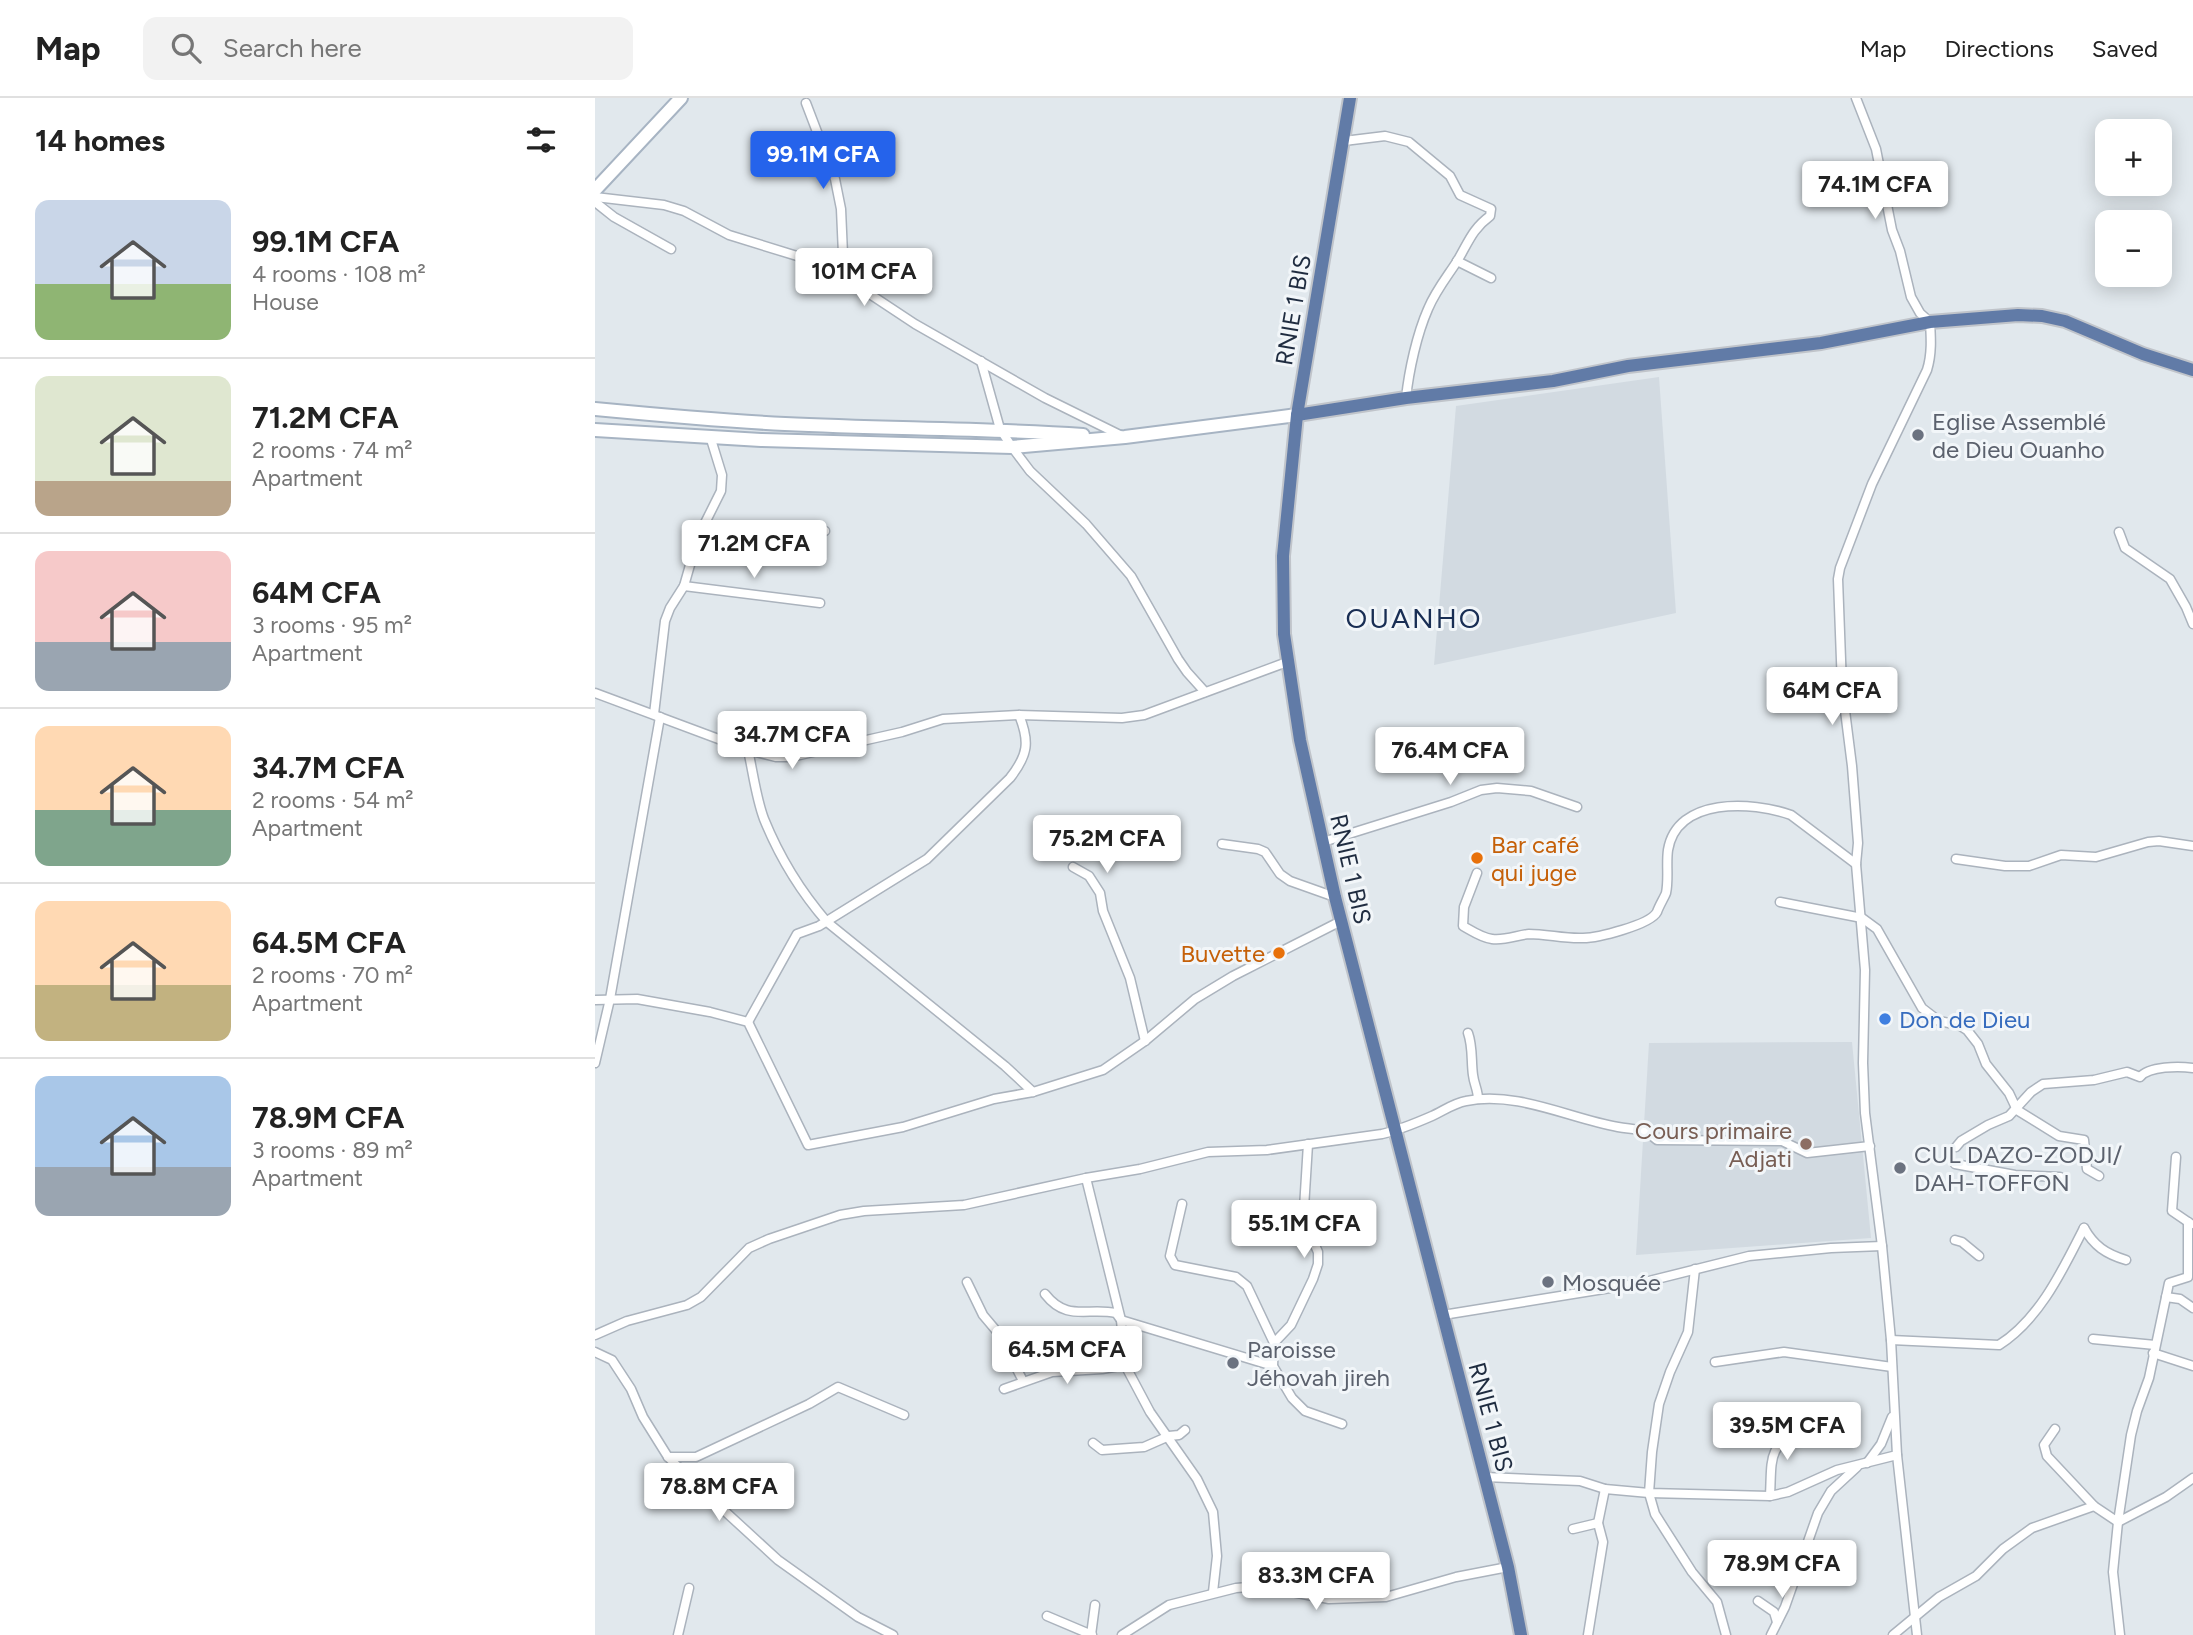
<!DOCTYPE html>
<html lang="en">
<head>
<meta charset="utf-8">
<style>
  :root { --surface:#fff; --page:#f2f2f2; --text:#222; --muted:#767676; --line:#e0e0e0; --accent:#2563eb }
  body { margin:0; font-family:Figtree,sans-serif; background:var(--page); color:var(--text); height:100vh; display:flex; flex-direction:column; font-size:26px; white-space:nowrap }
  * { box-sizing:border-box; margin:0 }
  p { font-size:23px; color:var(--muted) }
  .icon { flex:none; width:38px; height:38px; fill:none; stroke:currentColor; stroke-width:2; stroke-linecap:round; stroke-linejoin:round }
  .map { position:relative; flex:1; overflow:hidden }
  .panel { display:flex; flex-direction:column; background:var(--surface); width:595px }
  .panel>* { flex:none }
  .controls { position:absolute; left:1500px; top:21px; display:grid; gap:14px }
  .controls a { display:grid; place-items:center; width:77px; height:77px; border-radius:14px; background:var(--surface); box-shadow:0 4px 18px #0003; font-size:35px }
  .price { position:absolute; translate:-50% -60px; padding:0 16px; border-radius:7px; background:#fff; color:#222; font-size:23px; line-height:46px; filter:drop-shadow(0 2px 4px #0008) }
  .price::after { content:''; position:absolute; left:50%; top:42px; width:21px; height:16px; margin-left:-10px; background:inherit; clip-path:polygon(0 0,100% 0,50% 100%) }
  .price.selected { background:var(--accent); color:#fff }
  ul { padding:0; list-style:none }
  li { display:flex; align-items:center; gap:21px; height:175px; padding:0 35px }
  li+li { border-top:2px solid var(--line) }
  li span { display:grid; place-items:center; flex:none; width:196px; height:140px; border-radius:14px; color:#555 }
  li>.icon { margin-inline-start:auto }
  span .icon { width:84px; height:84px; fill:#fffc; stroke-width:1 }
  li b { font-size:30px }
  h2 { display:flex; justify-content:space-between; align-items:center; height:84px; padding:0 35px; font-size:30px }
  header { display:flex; align-items:center; gap:42px; box-sizing:border-box; height:98px; padding:0 35px; background:var(--surface); border-bottom:2px solid var(--line) }
  header strong { font-size:33px }
  nav { display:flex; gap:38px; margin-inline-start:auto; font-size:24px }
  .search { width:490px; height:63px; background:var(--page); display:flex; align-items:center; gap:18px; box-sizing:border-box; padding:0 24px; border-radius:14px; color:var(--muted); font-size:26px }
  main { display:flex; flex:1; min-height:0 }
  .map>svg:first-child { display:block }
  .built { fill:#d2dae1 }
  .lines { fill:none; stroke-linecap:round; stroke-linejoin:round }
  .street-casing { stroke:#abb3bd; stroke-width:11 }
  .secondary-casing { stroke:#a7b4c3; stroke-width:16 }
  .primary-casing { stroke:#c0c4ca; stroke-width:16 }
  .street { stroke:#fff; stroke-width:8 }
  .secondary { stroke:#fff; stroke-width:12 }
  .primary { stroke:#617ba7; stroke-width:12 }
  .worship-dot { fill:#6b7280; stroke:#f2f6f9; stroke-width:2.5 }
  .food-dot { fill:#e8710a; stroke:#f2f6f9; stroke-width:2.5 }
  .shop-dot { fill:#3f7fe0; stroke:#f2f6f9; stroke-width:2.5 }
  .education-dot { fill:#8d6e63; stroke:#f2f6f9; stroke-width:2.5 }
  .labels { text-anchor:middle; dominant-baseline:central; stroke-width:6; stroke-linejoin:round; paint-order:stroke }
  .street-label { font-size:24px; fill:#1f2c40; stroke:#f2f6f9 }
  .worship-label { font-size:24px; fill:#5b616d; stroke:#f2f6f9; text-anchor:start }
  .food-label { font-size:24px; fill:#c56008; stroke:#f2f6f9; text-anchor:start }
  .shop-label { font-size:24px; fill:#366cbe; stroke:#f2f6f9; text-anchor:start }
  .education-label { font-size:24px; fill:#785e54; stroke:#f2f6f9; text-anchor:end }
  .quarter-label { font-size:28px; letter-spacing:2px; fill:#192e54; stroke:#f2f6f9 }
</style>
</head>
<body>
<header>
<strong>Map</strong>
<div class="search"><svg class="icon" aria-label="search" viewBox="0 0 24 24"><circle cx="10" cy="10" r="6"/><path d="M15 15l6 6"/></svg>Search here</div>
<nav><a>Map</a><a>Directions</a><a>Saved</a></nav>
</header>
<main>
<section class="panel">
<h2>14 homes<svg class="icon" aria-label="filters" viewBox="0 0 24 24"><path d="M4 7h16M4 17h16"/><circle cx="9" cy="7" r="2"/><circle cx="15" cy="17" r="2"/></svg></h2>
<ul>
<li><span style="background:linear-gradient(#c9d6e8 60%,#8fb573 0)"><svg class="icon" aria-label="home" viewBox="0 0 24 24"><path d="M3 11l9-7 9 7M6 9v11h12V9"/></svg></span><div><b>99.1M CFA</b><p>4 rooms · 108 m²</p><p>House</p></div></li>
<li><span style="background:linear-gradient(#dfe7d0 75%,#b9a48a 0)"><svg class="icon" aria-label="home" viewBox="0 0 24 24"><path d="M3 11l9-7 9 7M6 9v11h12V9"/></svg></span><div><b>71.2M CFA</b><p>2 rooms · 74 m²</p><p>Apartment</p></div></li>
<li><span style="background:linear-gradient(#f6c9c9 65%,#9aa5b1 0)"><svg class="icon" aria-label="home" viewBox="0 0 24 24"><path d="M3 11l9-7 9 7M6 9v11h12V9"/></svg></span><div><b>64M CFA</b><p>3 rooms · 95 m²</p><p>Apartment</p></div></li>
<li><span style="background:linear-gradient(#ffd9b3 60%,#7fa58c 0)"><svg class="icon" aria-label="home" viewBox="0 0 24 24"><path d="M3 11l9-7 9 7M6 9v11h12V9"/></svg></span><div><b>34.7M CFA</b><p>2 rooms · 54 m²</p><p>Apartment</p></div></li>
<li><span style="background:linear-gradient(#ffd9b3 60%,#c2b280 0)"><svg class="icon" aria-label="home" viewBox="0 0 24 24"><path d="M3 11l9-7 9 7M6 9v11h12V9"/></svg></span><div><b>64.5M CFA</b><p>2 rooms · 70 m²</p><p>Apartment</p></div></li>
<li><span style="background:linear-gradient(#a9c7e8 65%,#9aa5b1 0)"><svg class="icon" aria-label="home" viewBox="0 0 24 24"><path d="M3 11l9-7 9 7M6 9v11h12V9"/></svg></span><div><b>78.9M CFA</b><p>3 rooms · 89 m²</p><p>Apartment</p></div></li>
</ul>
</section>
<div class="map">
<svg width="1598" height="1537" viewBox="0 0 1598 1537">
  <rect width="100%" height="100%" fill="#e1e8ed"/>
  <!-- built -->
  <g class="built">
    <polygon points="1064,279 1081,515 839,567 861,308"/>
    <polygon points="1257,944 1276,1140 1041,1157 1054,945"/>
  </g>
  <g class="lines">
    <!-- street casing -->
    <g class="street-casing">
      <g id="street">
        <path d="M1261,0L1281,51L1297,132L1305,153L1316,199L1325,215L1335,224C1336,240 1337,256 1332,272L1277,386L1245,470L1243,481L1247,589L1257,668L1263,745L1261,766L1270,872L1268,965L1270,1015L1287,1148L1296,1242L1302,1357L1322,1537"/>
        <polyline points="211,5 240,81 246,111 249,179"/>
        <path d="M749,43L790,38L814,44L855,78L865,97L896,111L895,118C876,132 873,146 861,165C851,180 840,194 833,211C822,236 814,272 811,300"/>
        <polyline points="0,99 69,107 89,113 134,137 202,158 249,179 320,226 450,300 527,338"/>
        <polyline points="0,104 19,119 76,151"/>
        <polyline points="862,163 896,180"/>
        <polyline points="386,263 405,331 417,349 435,373 491,426 536,478 583,561 592,574 610,594"/>
        <path d="M110,426C147,442 191,434 230,433"/>
        <polyline points="1524,434 1530,450 1575,481 1591,509 1598,526"/>
        <polyline points="89,488 225,505"/>
        <polyline points="0,595 153,652 181,659 196,659 307,634 348,621 424,617 527,620 549,617 692,564"/>
        <polyline points="59,616 70,523 75,510 89,488 103,439 126,393 127,377 115,338"/>
        <path d="M153,652C158,674 161,700 169,721C184,758 206,794 232,824L410,968L438,994"/>
        <polyline points="728,744 856,704 886,692 902,690 936,693 982,709"/>
        <polyline points="627,746 663,751 670,754 685,776 695,783 740,799"/>
        <polyline points="1361,761 1410,768 1434,768 1466,757 1501,759 1553,744 1564,743 1598,748"/>
        <polyline points="478,769 494,778 505,795 508,813 535,880 550,943"/>
        <path d="M882,775L869,809L868,828C877,833 887,840 897,841C909,843 923,837 934,836C952,836 970,841 988,840C1002,840 1055,827 1062,814C1064,808 1069,800 1071,795C1074,781 1071,766 1073,752C1082,699 1157,703 1196,717L1261,766"/>
        <polyline points="1185,804 1267,820 1282,831 1327,910 1344,923 1364,927 1372,932 1383,946 1391,966 1414,995 1422,1012 1464,1038 1489,1042 1492,1071 1504,1078"/>
        <polyline points="0,902 42,901 115,914 153,924 213,1047 308,1029 399,1001 438,994 508,972 550,943 600,901 638,878 746,823"/>
        <path d="M153,924L202,836L224,828L332,761L415,680C433,657 435,644 424,617"/>
        <path d="M873,935C878,949 876,963 878,977C879,986 883,992 883,1001"/>
        <polyline points="0,965 15,901 65,619"/>
        <polyline points="713,1046 709,1110 714,1134 723,1154 723,1166 718,1181 696,1227 679,1245 678,1268 697,1300 710,1313 747,1326"/>
        <path d="M1361,1049L1366,1043L1393,1027L1414,1018L1436,994L1448,986L1499,982L1532,974L1545,979C1554,968 1584,968 1598,970"/>
        <polyline points="1581,1059 1577,1113 1596,1126"/>
        <polyline points="1360,1066 1420,1077 1465,1079"/>
        <polyline points="491,1080 526,1222 530,1267 555,1314 602,1381 618,1414 622,1458 618,1494"/>
        <polyline points="587,1106 575,1158 580,1167 641,1179 652,1188 679,1245"/>
        <path d="M1489,1130C1499,1148 1511,1156 1531,1162"/>
        <polyline points="1360,1142 1367,1144 1384,1158"/>
        <polyline points="1100,1171 1093,1234 1075,1274 1064,1306 1057,1354 1054,1395 1060,1416 1097,1474 1122,1504 1131,1537"/>
        <polyline points="372,1184 388,1217 404,1236 428,1283"/>
        <path d="M450,1196C472,1224 492,1209 521,1215L526,1222L678,1268"/>
        <polyline points="1571,1199 1585,1201 1598,1210"/>
        <polyline points="848,1217 1046,1185 1154,1158 1236,1150 1287,1148"/>
        <path d="M0,1237L32,1223L92,1207L106,1199L154,1150L174,1141L245,1117L269,1113L369,1107L491,1080L545,1071L613,1054L672,1052L787,1036C804,1032 821,1025 837,1018C848,1013 859,1005 871,1003C923,993 973,1020 1023,1029C1039,1032 1050,1030 1062,1042L1187,1043L1212,1055L1275,1048"/>
        <polyline points="1498,1241 1560,1247"/>
        <path d="M1296,1242L1404,1247C1445,1221 1468,1171 1489,1130"/>
        <polyline points="0,1254 17,1262 36,1291 48,1319 73,1359 110,1395 183,1462 263,1519 298,1537"/>
        <polyline points="1558,1255 1598,1268"/>
        <polyline points="1120,1264 1189,1254 1297,1269"/>
        <polyline points="409,1291 457,1274 507,1271 530,1267"/>
        <polyline points="1460,1331 1449,1347 1452,1358 1499,1408 1523,1424 1571,1399 1598,1380"/>
        <polyline points="498,1345 507,1352 549,1349 574,1338 584,1337 590,1332"/>
        <polyline points="73,1359 101,1359 214,1306 243,1289 309,1317"/>
        <polyline points="1272,1365 1286,1346 1297,1319"/>
        <polyline points="890,1379 985,1383 1010,1391 1054,1395 1175,1398 1193,1394 1242,1372 1302,1357"/>
        <path d="M1175,1398C1177,1360 1172,1350 1207,1328"/>
        <polyline points="978,1431 1003,1425"/>
        <polyline points="1163,1503 1179,1514 1182,1524"/>
        <polyline points="452,1518 497,1537"/>
        <polyline points="83,1537 94,1490"/>
        <polyline points="496,1537 500,1507"/>
        <polyline points="527,1537 574,1507 641,1490 665,1488 734,1501 791,1499 861,1479 913,1469"/>
        <polyline points="993,1537 1008,1444 1003,1425 1010,1391"/>
        <polyline points="1176,1537 1190,1509 1223,1415 1236,1393 1262,1369"/>
        <polyline points="1298,1537 1344,1499 1381,1478 1408,1451 1437,1430 1499,1408"/>
        <polyline points="1525,1537 1518,1474 1523,1424 1536,1337 1542,1313 1554,1280 1574,1185 1593,1179 1593,1124"/>
      </g>
    </g>
    <!-- secondary casing -->
    <g class="secondary-casing">
      <g id="secondary">
        <polyline points="0,92 86,0"/>
        <path d="M0,311C63,317 127,323 190,326C290,331 389,330 488,337"/>
        <polyline points="0,332 166,342 417,349 530,339 702,317"/>
      </g>
    </g>
    <!-- primary casing -->
    <g class="primary-casing">
      <g id="primary">
        <polyline points="755,0 702,317 688,458 689,536 705,642 740,799 913,1469 926,1537"/>
        <polyline points="702,317 811,300 958,283 1033,268 1226,245 1335,224 1423,217 1447,218 1470,223 1548,256 1598,272"/>
      </g>
    </g>
    <!-- street -->
    <use href="#street" class="street"/>
    <!-- secondary -->
    <use href="#secondary" class="secondary"/>
    <!-- primary -->
    <use href="#primary" class="primary"/>
  </g>
  <!-- markers -->
  <g class="worship-dot">
    <circle cx="1323" cy="337" r="7"/>
    <circle cx="1305" cy="1070" r="7"/>
    <circle cx="953" cy="1184" r="7"/>
    <circle cx="638" cy="1265" r="7"/>
  </g>
  <g class="food-dot">
    <circle cx="882" cy="760" r="7"/>
    <circle cx="684" cy="855" r="7"/>
  </g>
  <circle class="shop-dot" cx="1290" cy="921" r="7"/>
  <circle class="education-dot" cx="1211" cy="1046" r="7"/>
  <g class="labels">
    <!-- street labels -->
    <g class="street-label">
      <text transform="translate(698 212) rotate(-80)">RNIE 1 BIS</text>
      <text transform="translate(756 771) rotate(77)">RNIE 1 BIS</text>
      <text transform="translate(896 1319) rotate(75)">RNIE 1 BIS</text>
    </g>
    <!-- worship labels -->
    <g class="worship-label">
      <text x="1337" y="323">Eglise Assemblé<tspan x="1337" dy="28">de Dieu Ouanho</tspan></text>
      <text x="1319" y="1056">CUL DAZO-ZODJI/<tspan x="1319" dy="28">DAH-TOFFON</tspan></text>
      <text x="967" y="1184">Mosquée</text>
      <text x="652" y="1251">Paroisse<tspan x="652" dy="28">Jéhovah jireh</tspan></text>
    </g>
    <!-- food labels -->
    <g class="food-label">
      <text x="896" y="746">Bar café<tspan x="896" dy="28">qui juge</tspan></text>
      <text x="670" y="855" text-anchor="end">Buvette</text>
    </g>
    <!-- shop labels -->
    <g class="shop-label">
      <text x="1304" y="921">Don de Dieu</text>
    </g>
    <!-- education labels -->
    <g class="education-label">
      <text x="1197" y="1032">Cours primaire<tspan x="1197" dy="28">Adjati</tspan></text>
    </g>
    <!-- quarter labels -->
    <g class="quarter-label">
      <text x="819" y="520">OUANHO</text>
    </g>
  </g>
</svg>
<div class="controls">
<a>+</a>
<a>−</a>
</div>
<b class="price selected" style="left:228px;top:93px">99.1M CFA</b>
<b class="price" style="left:1280px;top:123px">74.1M CFA</b>
<b class="price" style="left:269px;top:210px">101M CFA</b>
<b class="price" style="left:159px;top:482px">71.2M CFA</b>
<b class="price" style="left:1237px;top:629px">64M CFA</b>
<b class="price" style="left:197px;top:673px">34.7M CFA</b>
<b class="price" style="left:855px;top:689px">76.4M CFA</b>
<b class="price" style="left:512px;top:777px">75.2M CFA</b>
<b class="price" style="left:709px;top:1162px">55.1M CFA</b>
<b class="price" style="left:472px;top:1288px">64.5M CFA</b>
<b class="price" style="left:1192px;top:1364px">39.5M CFA</b>
<b class="price" style="left:124px;top:1425px">78.8M CFA</b>
<b class="price" style="left:1187px;top:1502px">78.9M CFA</b>
<b class="price" style="left:721px;top:1514px">83.3M CFA</b>
</div>
</main>
</body>
</html>
